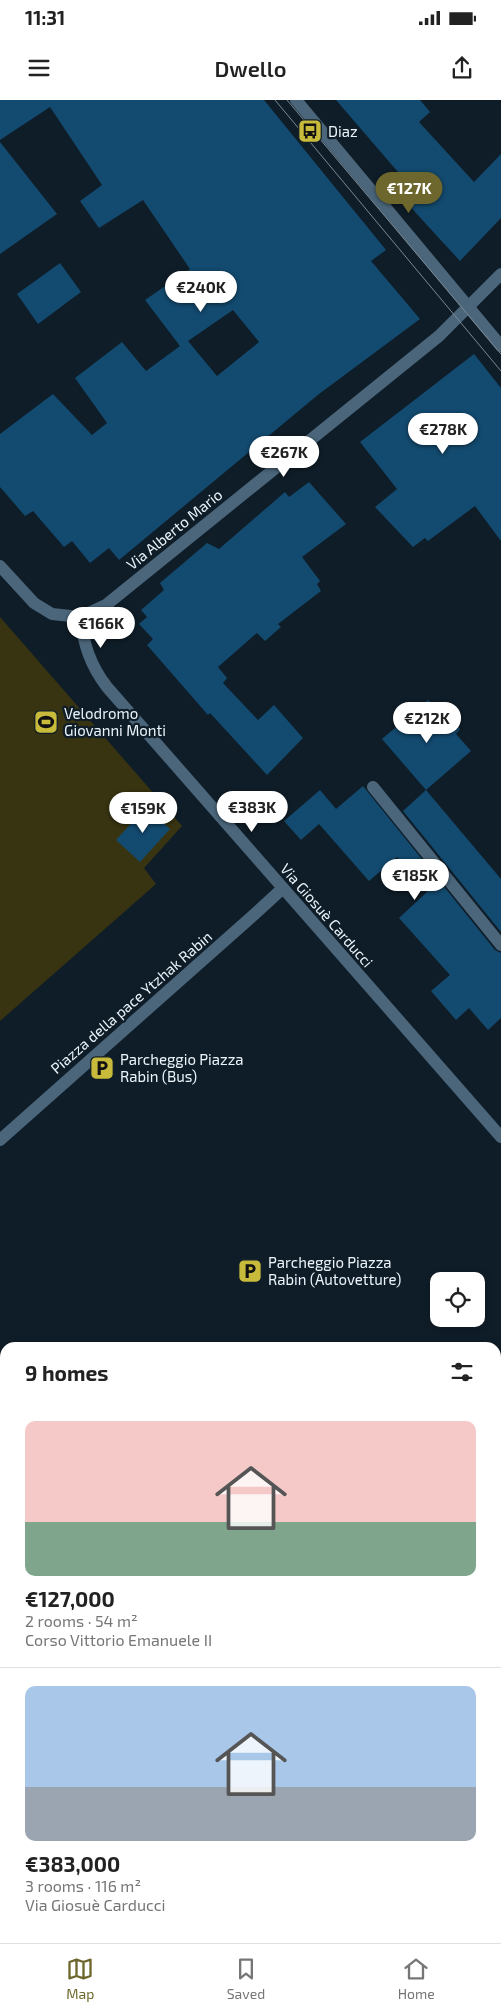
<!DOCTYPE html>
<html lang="en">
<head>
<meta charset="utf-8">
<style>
  :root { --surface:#fff; --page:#f6f6f6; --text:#222; --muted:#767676; --line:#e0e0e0; --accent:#6d672d }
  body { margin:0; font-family:"Exo 2",sans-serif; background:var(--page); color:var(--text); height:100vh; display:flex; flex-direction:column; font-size:19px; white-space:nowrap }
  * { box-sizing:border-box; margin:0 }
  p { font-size:16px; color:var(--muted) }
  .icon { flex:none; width:28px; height:28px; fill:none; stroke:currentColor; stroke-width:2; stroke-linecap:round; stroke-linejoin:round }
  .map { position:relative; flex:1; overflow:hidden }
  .details { position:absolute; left:0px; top:1242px; width:501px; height:601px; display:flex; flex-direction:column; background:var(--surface); border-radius:15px 15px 0 0; box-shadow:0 2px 8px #0003 }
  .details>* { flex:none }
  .fabs { position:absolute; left:430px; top:1172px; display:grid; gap:10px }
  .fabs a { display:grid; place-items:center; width:55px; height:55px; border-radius:10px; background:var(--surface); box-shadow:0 2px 8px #0003; font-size:25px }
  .price { position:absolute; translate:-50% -42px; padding:0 11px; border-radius:18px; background:#fff; color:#222; font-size:16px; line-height:32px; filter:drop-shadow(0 1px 2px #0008) }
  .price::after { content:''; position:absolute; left:50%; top:30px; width:15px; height:11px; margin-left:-8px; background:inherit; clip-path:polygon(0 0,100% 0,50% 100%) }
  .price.selected { background:var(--accent); color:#fff }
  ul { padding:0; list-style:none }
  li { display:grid; align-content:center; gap:10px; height:265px; padding:0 25px }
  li+li { border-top:1px solid var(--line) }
  li span { display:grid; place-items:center; height:155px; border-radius:10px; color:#555 }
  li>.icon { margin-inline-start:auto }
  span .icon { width:90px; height:90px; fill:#fffc; stroke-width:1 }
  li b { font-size:21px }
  h2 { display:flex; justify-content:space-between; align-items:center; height:60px; padding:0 25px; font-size:21px }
  .status { display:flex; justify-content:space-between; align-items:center; height:35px; padding:0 25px; background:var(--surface); direction:ltr }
  .status svg { height:14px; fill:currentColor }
  header { display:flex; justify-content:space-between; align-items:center; height:65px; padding:0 25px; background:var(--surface); font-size:22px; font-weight:600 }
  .dock { display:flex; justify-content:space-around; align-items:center; height:70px; border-top:1px solid var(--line); background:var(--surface); font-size:14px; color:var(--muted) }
  .dock a { display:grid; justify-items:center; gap:2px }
  .dock .selected { color:var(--accent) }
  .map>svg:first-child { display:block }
  .green { fill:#383411 }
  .building { fill:#134a6f; fill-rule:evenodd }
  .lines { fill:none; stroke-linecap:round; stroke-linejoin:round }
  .lane { stroke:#4b667b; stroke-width:12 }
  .street { stroke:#4b667b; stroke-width:12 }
  .secondary { stroke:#6490b2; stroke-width:12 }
  .tram { stroke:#7d8992; stroke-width:1 }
  .labels { text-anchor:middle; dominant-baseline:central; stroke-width:4.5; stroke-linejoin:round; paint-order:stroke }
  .poi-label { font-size:15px; fill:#ebf4fb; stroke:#0f1d28; text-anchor:start }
  .street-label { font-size:15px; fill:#ebf4fb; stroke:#0f1d28 }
</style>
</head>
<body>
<div class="status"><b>11:31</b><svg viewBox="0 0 49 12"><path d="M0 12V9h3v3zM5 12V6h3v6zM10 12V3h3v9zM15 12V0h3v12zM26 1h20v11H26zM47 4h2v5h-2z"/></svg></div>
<header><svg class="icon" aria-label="menu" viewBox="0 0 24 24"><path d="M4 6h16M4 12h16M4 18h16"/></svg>Dwello<svg class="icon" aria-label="share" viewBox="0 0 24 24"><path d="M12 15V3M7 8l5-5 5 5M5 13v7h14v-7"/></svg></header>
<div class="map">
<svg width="501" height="1843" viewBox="0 0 501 1843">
  <rect width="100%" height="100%" fill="#0f1d28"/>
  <!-- green -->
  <g class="green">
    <polygon points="0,517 182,726 144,768 156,784 0,921"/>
    <polygon points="5,1583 5,1811 0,1806 0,1587"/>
  </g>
  <!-- building -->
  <g class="building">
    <path d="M0,0H264L386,150L371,161L420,219L319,294L119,460L109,448L90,463L72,441L64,447L33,411L25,416L0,387V334L53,294L92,335L107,323L75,278L122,242L146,271L180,246L145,200L190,169L143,100L99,128L80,101L102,85L50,7L0,40ZM233,210L259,242L217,276L188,241Z"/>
    <polygon points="336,0 420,0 430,12 419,22 474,82 501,54 501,118 460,161 393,88 404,79"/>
    <polygon points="0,42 57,114 0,154"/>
    <polygon points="60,163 81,192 38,224 17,194"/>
    <polygon points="474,254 501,288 501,441 475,406 428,441 425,438 413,447 375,407 397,389 360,342"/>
    <polygon points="309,382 346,424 302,457 320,481 317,484 321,491 278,524 281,527 265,541 257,533 218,567 227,578 223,583 258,620 274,605 303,638 267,675 210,613 208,615 147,545 153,539 139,524 147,517 141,510 164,490 160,483 207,443 219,449 285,392 289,397"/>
    <polygon points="428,600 440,613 444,610 460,629 456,634 471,651 426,690 382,639"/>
    <polygon points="363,686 495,850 501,853 501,918 488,930 469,908 456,920 431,891 450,875 399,818 427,792 397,757 369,781 319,724 301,740 284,721 320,690 336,709"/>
    <polygon points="426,690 501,779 501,832 403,711"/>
    <polygon points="146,707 170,729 140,762 116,740"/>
  </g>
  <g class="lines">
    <!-- lane -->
    <g class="lane">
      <polyline points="0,1040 257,812 282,789"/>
      <polyline points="496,1492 501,1488"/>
    </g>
    <!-- street -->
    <g class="street">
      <polyline points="296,0 501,246"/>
      <polyline points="0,466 34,503 52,514 80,517"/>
      <path d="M80,517C84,545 90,565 107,587L501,1037"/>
      <polyline points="80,517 106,505 439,236 501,174"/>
      <polyline points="373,687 501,845"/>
    </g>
    <!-- secondary -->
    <g class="secondary">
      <polyline points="0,1445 5,1450"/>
      <polyline points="496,1686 501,1682"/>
      <polyline points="496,1698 501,1693"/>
      <polyline points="291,1839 293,1843"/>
      <polyline points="364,1843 368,1839"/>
    </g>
    <!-- tram -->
    <g class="tram">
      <polyline points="275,0 501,271"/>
      <polyline points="287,0 501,254"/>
    </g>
  </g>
  <!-- icons -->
  <defs>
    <g id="bus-square" transform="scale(1.25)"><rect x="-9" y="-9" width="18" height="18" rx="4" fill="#c8bb3b" stroke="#0f1d28"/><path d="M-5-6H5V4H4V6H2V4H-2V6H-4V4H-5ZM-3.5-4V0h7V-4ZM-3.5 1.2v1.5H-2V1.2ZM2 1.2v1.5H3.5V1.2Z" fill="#111"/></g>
    <g id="stadium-square" transform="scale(1.25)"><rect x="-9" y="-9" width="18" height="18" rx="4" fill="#c8bb3b" stroke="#0f1d28"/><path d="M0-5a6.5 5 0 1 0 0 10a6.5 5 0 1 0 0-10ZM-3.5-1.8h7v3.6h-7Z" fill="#111"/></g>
    <g id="parking-square" transform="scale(1.25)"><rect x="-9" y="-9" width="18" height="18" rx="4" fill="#c8bb3b" stroke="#0f1d28"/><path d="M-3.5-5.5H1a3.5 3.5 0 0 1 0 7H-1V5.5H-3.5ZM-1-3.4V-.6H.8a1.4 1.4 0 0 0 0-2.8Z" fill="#111"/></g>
  </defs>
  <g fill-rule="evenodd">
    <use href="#bus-square" x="310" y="31"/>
    <use href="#stadium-square" x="46" y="622"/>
    <use href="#parking-square" x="102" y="968"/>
    <use href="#parking-square" x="250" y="1171"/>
  </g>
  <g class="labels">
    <!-- poi labels -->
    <g class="poi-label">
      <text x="328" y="31">Diaz</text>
      <text x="64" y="613">Velodromo<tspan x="64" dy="17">Giovanni Monti</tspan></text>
      <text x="120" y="959">Parcheggio Piazza<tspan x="120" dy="17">Rabin (Bus)</tspan></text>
      <text x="268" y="1162">Parcheggio Piazza<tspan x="268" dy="17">Rabin (Autovetture)</tspan></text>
    </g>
    <!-- street labels -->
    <g class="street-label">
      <text transform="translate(174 429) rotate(-39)">Via Alberto Mario</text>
      <text transform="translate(327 815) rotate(49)">Via Giosuè Carducci</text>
      <text transform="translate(131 902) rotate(-41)">Piazza della pace Ytzhak Rabin</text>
    </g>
  </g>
</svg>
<div class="fabs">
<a><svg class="icon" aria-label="locate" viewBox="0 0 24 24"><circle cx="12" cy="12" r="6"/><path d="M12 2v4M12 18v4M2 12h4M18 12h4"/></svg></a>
</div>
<b class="price selected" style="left:409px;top:114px">€127K</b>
<b class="price" style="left:201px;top:213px">€240K</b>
<b class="price" style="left:443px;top:355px">€278K</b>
<b class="price" style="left:284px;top:378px">€267K</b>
<b class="price" style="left:101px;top:549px">€166K</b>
<b class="price" style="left:427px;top:644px">€212K</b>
<b class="price" style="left:252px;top:733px">€383K</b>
<b class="price" style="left:143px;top:734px">€159K</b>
<b class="price" style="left:415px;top:801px">€185K</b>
<section class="details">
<h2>9 homes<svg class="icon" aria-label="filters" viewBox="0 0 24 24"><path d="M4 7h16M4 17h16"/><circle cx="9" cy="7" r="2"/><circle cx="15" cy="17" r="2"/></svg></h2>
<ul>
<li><span style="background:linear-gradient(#f6c9c9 65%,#7fa58c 0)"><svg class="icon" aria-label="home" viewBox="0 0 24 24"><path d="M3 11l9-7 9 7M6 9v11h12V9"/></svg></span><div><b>€127,000</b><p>2 rooms · 54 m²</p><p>Corso Vittorio Emanuele II</p></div></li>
<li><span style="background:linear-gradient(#a9c7e8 65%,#9aa5b1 0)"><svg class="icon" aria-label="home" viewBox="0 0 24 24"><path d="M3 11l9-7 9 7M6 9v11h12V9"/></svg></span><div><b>€383,000</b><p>3 rooms · 116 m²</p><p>Via Giosuè Carducci</p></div></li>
</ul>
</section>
</div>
<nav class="dock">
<a class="selected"><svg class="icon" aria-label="map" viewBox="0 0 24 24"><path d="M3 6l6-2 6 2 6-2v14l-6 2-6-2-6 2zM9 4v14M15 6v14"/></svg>Map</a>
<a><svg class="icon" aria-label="saved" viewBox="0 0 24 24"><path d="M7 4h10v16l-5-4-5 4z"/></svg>Saved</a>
<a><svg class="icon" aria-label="home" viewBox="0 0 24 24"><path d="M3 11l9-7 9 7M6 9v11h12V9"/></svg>Home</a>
</nav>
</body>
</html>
